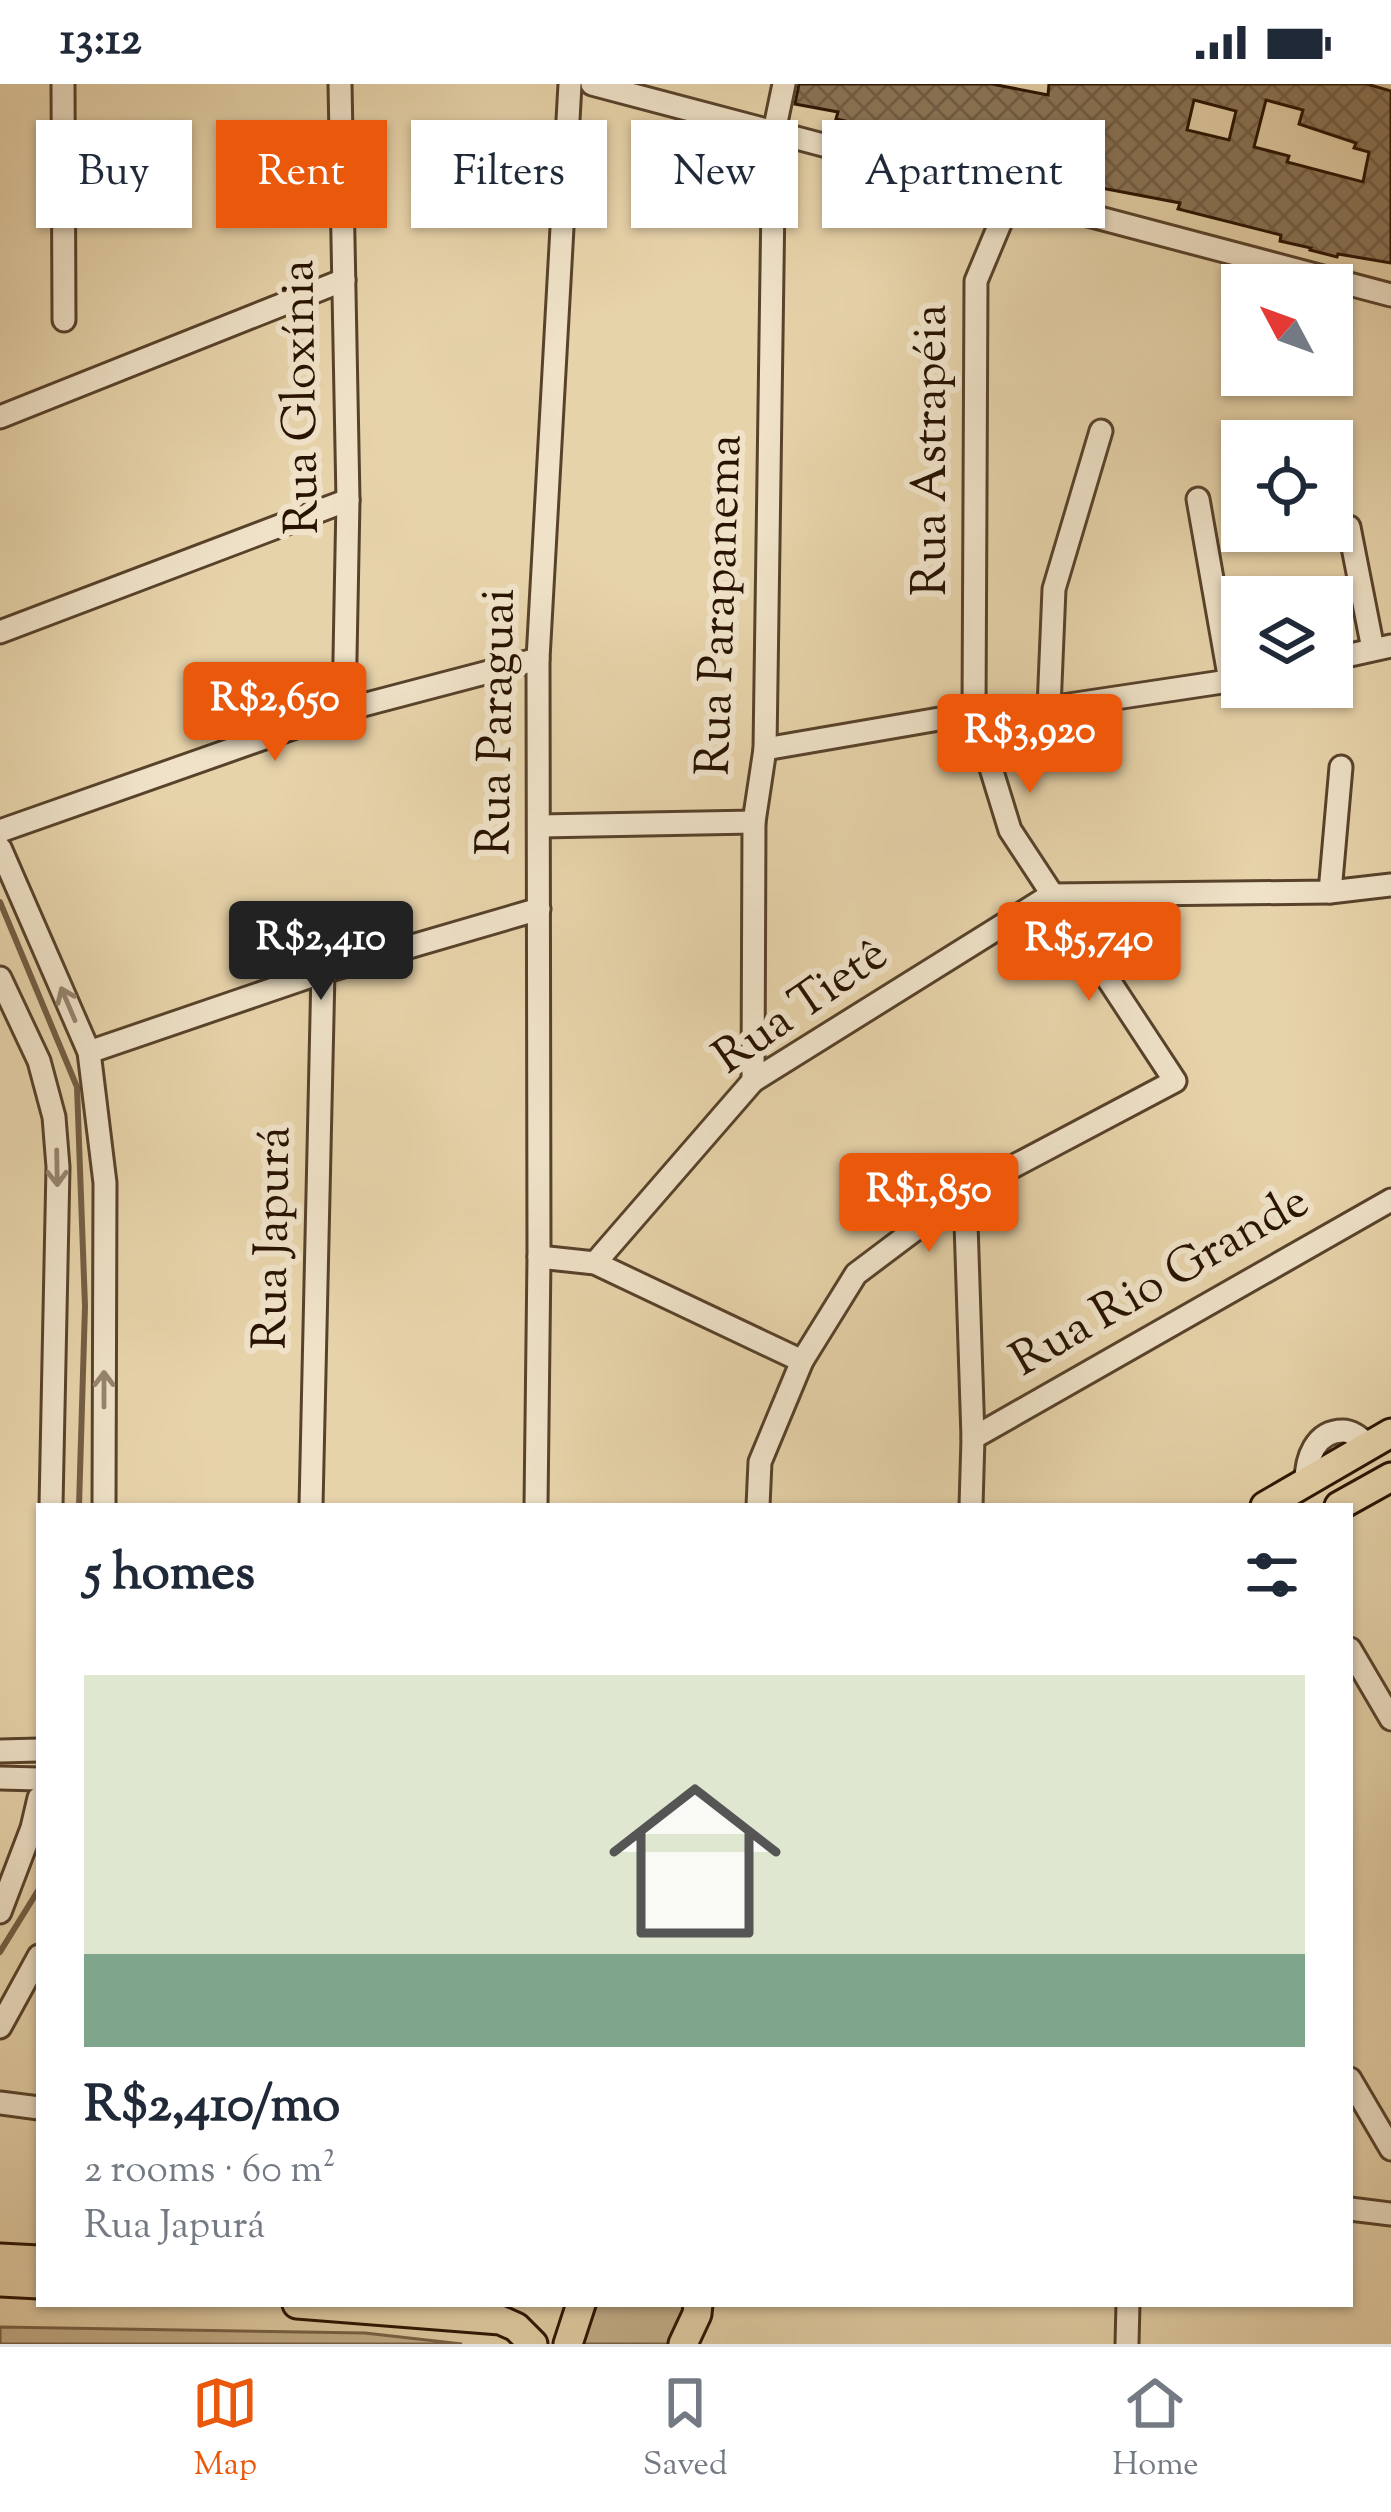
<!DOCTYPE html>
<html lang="en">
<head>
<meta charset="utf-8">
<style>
  :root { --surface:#fff; --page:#f2f2f3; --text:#1f2937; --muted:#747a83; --line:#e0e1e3; --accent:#ea580c }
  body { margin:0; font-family:"Sorts Mill Goudy",serif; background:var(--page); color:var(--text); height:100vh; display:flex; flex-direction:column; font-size:45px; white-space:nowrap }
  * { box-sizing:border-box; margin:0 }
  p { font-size:39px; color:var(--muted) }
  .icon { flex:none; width:66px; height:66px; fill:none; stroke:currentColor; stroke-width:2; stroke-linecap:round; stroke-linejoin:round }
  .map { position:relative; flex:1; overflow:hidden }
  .drawer { position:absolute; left:36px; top:1419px; width:1317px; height:804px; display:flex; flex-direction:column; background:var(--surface); border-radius:0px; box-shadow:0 3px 9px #0004 }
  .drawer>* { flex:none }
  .guide { position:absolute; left:36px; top:36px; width:1320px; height:108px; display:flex; gap:24px }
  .needle { width:78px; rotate:311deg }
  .tools { position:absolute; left:1221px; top:180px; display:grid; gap:24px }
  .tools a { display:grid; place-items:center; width:132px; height:132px; border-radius:0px; background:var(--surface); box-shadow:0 3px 9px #0004; font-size:60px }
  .price { position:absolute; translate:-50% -102px; padding:0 27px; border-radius:12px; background:var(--accent); color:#fff; font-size:39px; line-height:78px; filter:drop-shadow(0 3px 6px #0008) }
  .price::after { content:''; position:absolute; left:50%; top:72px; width:36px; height:27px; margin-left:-18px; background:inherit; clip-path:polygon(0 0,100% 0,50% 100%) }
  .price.current { background:#222; color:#fff }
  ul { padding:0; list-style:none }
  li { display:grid; align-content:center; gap:24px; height:636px; padding:0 48px }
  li+li { border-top:3px solid var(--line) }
  li span { display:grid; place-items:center; height:372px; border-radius:0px; color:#555 }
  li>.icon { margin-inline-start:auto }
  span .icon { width:216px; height:216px; fill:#fffc; stroke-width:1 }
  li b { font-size:51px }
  h2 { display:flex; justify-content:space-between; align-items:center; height:144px; padding:0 48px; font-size:51px }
  .tag { padding:0 42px; border-radius:0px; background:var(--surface); box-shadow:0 3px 9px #0004; font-size:42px; line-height:108px }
  .tag.current { background:var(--accent); color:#fff }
  .status { display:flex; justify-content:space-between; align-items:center; height:84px; padding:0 60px; background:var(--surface); direction:ltr }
  .status svg { height:33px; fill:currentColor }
  .dock { display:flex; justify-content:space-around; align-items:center; height:168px; border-top:3px solid var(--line); background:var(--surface); font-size:33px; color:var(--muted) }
  .dock a { display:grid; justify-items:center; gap:6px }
  .dock .current { color:var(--accent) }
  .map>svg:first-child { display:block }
  .park { fill:#c7b28d; stroke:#786247; stroke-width:3 }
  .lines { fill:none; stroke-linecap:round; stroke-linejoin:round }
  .stream { stroke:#745e44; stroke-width:6 }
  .building { fill:url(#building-cross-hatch); stroke:#281201; stroke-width:3; fill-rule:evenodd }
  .minor-casing { stroke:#58422b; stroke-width:27 }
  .major-casing { stroke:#281201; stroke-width:33 }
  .minor { stroke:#efe2c8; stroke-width:21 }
  .major { stroke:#e7d3aa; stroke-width:27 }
  .oneway { stroke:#95846e }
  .labels { text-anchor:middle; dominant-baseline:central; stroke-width:12; stroke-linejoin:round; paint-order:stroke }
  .street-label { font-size:48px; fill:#281201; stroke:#efe2c8 }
</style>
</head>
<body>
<div class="status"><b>13:12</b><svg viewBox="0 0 49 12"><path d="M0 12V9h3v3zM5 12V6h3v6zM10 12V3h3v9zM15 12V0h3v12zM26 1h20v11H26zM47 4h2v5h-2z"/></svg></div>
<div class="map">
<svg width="1391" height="2260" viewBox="0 0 1391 2260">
  <defs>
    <pattern id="building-cross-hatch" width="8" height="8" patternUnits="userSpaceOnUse" patternTransform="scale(3)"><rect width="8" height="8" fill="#8b7659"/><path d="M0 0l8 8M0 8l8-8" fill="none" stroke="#725f47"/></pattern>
  </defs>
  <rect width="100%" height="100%" fill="#e7d3aa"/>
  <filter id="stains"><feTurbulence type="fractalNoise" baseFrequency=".00167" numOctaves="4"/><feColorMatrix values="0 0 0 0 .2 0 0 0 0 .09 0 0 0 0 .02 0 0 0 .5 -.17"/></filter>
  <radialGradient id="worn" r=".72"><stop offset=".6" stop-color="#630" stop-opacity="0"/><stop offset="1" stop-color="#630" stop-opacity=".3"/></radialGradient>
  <!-- park -->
  <g class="park">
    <polygon points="597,2220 686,2220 668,2260 583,2260"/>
    <polygon points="0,2243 365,2249 462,2260 0,2260"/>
  </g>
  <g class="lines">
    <!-- stream -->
    <g class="stream">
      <polyline points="0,818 77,1003 85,1222 79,1422"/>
      <polyline points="0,1868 39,1805"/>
    </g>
  </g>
  <!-- building -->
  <path class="building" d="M799,0H992L1048,11L1049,0H1367L1391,7V179L1338,170L1337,173L1310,166L1311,164L1280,157L1281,151L1178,125L1180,119L1075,99V95L1037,86L1036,89L936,68L937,65L903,57L904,55L867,47L868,42L836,35L838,28L795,20ZM1194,16L1236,27L1229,56L1187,46ZM1266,16L1303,26L1299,40L1356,59L1354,64L1369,68L1363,98L1287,78L1289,72L1254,63Z"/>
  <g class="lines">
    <!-- minor casing -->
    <g class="minor-casing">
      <g id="minor">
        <polyline points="63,0 64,236"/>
        <polyline points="340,0 348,416 344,626"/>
        <polyline points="592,0 1391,211"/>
        <polyline points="0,333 344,196"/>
        <polyline points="1198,415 1230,597"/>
        <polyline points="1349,443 1373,565"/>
        <polyline points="0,548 348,416"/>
        <polyline points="1332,575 1391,562"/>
        <polyline points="1049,624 1054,505 1101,347"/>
        <polyline points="765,665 974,629 1049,624 1242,595"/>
        <polyline points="540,742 754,738"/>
        <polyline points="0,747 344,626 538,575"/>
        <polyline points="0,764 89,968 105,1099 104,1422"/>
        <polyline points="1330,808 1341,683"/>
        <polyline points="0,894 39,977 54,1033 58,1083 51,1422"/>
        <polyline points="89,968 323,888 539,825"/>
        <polyline points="753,997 754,738 765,665 774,48 784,0"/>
        <polyline points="965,1108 973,1354 971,1422"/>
        <polyline points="539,1173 595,1179 802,1277"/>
        <polyline points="595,1179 753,997 1051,811 1330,808 1391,801"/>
        <polyline points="973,1354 1391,1116"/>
        <path d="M1306,1398C1306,1375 1315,1347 1343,1347C1353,1347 1362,1356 1370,1362"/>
        <polyline points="311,1422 323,888"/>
        <polyline points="536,1422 539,1173 538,575 570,0"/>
        <polyline points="758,1422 760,1378 802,1277 856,1190 965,1108 1175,997 1010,746 974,629 976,197 1012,111"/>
        <polyline points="1350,1565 1391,1635"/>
        <polyline points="0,1667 39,1666"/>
        <polyline points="0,1694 39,1695"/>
        <polyline points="0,1828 32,1744 39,1714"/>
        <polyline points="0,1943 39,1872"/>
        <polyline points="1350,1995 1391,2065"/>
        <polyline points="0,2019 39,2024"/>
        <polyline points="1350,2125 1391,2130"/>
        <polyline points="1127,2260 1128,2220"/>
      </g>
    </g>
    <!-- major casing -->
    <g class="major-casing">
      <g id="major">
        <polyline points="1265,1422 1391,1349"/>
        <polyline points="1339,1422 1391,1393"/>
        <polyline points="0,2174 39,2176"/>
        <polyline points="0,2198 39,2200"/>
        <polyline points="297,2220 500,2236 516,2243 533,2260"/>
        <polyline points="568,2260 581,2220"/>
        <polyline points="683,2260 697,2230 698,2220"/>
      </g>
    </g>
    <!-- minor -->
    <use href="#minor" class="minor"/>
    <!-- major -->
    <use href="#major" class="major"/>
  </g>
  <!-- one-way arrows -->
  <defs><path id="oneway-shaft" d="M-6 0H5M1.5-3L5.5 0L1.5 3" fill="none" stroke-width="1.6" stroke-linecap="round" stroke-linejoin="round" transform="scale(3)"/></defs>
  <g class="oneway">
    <use href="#oneway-shaft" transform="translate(68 920) rotate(-113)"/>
    <use href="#oneway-shaft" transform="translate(57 1084) rotate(89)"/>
    <use href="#oneway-shaft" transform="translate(104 1305) rotate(-90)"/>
  </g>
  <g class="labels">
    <!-- street labels -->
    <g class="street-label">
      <text transform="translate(303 313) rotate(-91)">Rua Gloxínia</text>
      <text transform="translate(933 366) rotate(-90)">Rua Astrapéia</text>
      <text transform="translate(722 521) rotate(-88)">Rua Parapanema</text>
      <text transform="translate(499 638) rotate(-89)">Rua Paraguai</text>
      <text transform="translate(802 924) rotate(-35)">Rua Tietê</text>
      <text transform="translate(275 1154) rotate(-89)">Rua Japurá</text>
      <text transform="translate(1161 1199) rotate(-30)">Rua Rio Grande</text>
    </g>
  </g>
  <rect width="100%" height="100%" filter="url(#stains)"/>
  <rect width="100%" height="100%" fill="url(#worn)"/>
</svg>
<div class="tools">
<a><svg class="needle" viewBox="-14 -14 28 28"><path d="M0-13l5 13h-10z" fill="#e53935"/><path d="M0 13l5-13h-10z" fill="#747a83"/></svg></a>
<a><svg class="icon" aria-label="locate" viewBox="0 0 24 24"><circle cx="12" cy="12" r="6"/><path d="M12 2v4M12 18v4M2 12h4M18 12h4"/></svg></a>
<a><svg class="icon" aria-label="layers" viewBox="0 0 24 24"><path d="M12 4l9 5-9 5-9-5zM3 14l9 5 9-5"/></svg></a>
</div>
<b class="price" style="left:275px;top:680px">R$2,650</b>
<b class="price" style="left:1030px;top:712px">R$3,920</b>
<b class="price current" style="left:321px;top:919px">R$2,410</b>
<b class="price" style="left:1089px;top:920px">R$5,740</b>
<b class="price" style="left:929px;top:1171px">R$1,850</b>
<div class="guide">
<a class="tag">Buy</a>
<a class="tag current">Rent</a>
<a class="tag">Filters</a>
<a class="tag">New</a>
<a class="tag">Apartment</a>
</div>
<section class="drawer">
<h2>5 homes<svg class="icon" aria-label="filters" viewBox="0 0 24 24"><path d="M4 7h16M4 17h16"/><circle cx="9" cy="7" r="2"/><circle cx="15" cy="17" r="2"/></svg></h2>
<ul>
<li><span style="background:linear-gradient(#dfe7d0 75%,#7fa58c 0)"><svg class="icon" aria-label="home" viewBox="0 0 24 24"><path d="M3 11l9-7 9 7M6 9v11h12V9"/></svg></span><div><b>R$2,410/mo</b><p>2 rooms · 60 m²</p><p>Rua Japurá</p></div></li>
</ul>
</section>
</div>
<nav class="dock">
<a class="current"><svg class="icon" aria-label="map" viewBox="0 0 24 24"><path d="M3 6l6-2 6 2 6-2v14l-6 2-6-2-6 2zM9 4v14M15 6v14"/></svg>Map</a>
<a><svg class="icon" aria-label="saved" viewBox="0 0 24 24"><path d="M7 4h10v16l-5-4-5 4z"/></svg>Saved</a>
<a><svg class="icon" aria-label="home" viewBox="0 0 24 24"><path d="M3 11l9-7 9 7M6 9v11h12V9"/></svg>Home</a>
</nav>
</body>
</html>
